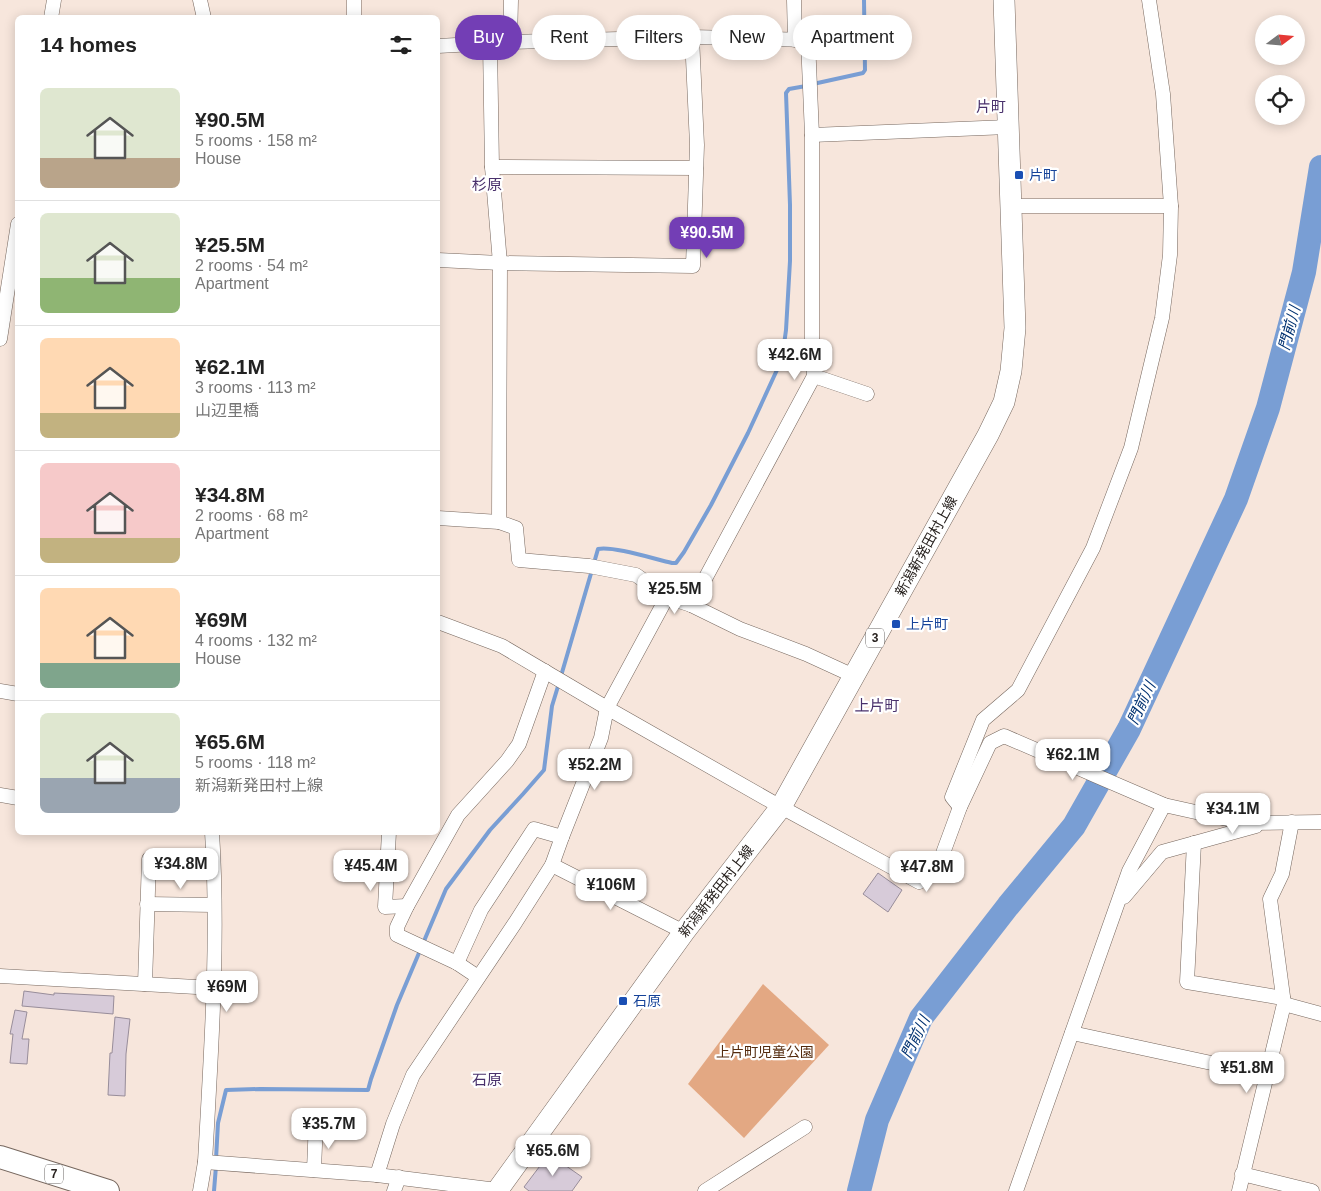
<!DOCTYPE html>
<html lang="en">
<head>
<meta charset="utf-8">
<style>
  :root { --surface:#fff; --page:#f6f6f6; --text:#222; --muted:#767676; --line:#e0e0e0; --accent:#733eb5 }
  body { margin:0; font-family:Arial,"Noto Sans JP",sans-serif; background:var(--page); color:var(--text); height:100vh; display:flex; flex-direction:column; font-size:19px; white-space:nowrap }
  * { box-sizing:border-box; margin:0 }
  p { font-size:16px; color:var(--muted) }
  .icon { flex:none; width:28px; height:28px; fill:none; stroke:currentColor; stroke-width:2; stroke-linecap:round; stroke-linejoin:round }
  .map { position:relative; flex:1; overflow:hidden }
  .side { position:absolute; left:15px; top:15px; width:425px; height:820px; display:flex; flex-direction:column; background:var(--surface); border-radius:8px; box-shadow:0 2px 12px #0003 }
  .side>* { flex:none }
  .hud { position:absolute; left:455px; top:15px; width:475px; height:45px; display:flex; gap:10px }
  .needle { width:32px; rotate:74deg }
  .controls { position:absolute; left:1255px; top:15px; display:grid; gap:10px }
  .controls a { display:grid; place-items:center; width:50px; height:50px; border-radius:50%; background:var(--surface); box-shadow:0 2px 12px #0003; font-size:25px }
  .price { position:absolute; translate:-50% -42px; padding:0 11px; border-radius:10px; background:#fff; color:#222; font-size:16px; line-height:32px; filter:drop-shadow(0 1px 2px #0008) }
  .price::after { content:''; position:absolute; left:50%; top:30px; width:15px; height:11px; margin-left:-8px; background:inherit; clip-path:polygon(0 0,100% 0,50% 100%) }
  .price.on { background:var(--accent); color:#fff }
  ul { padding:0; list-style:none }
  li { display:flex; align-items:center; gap:15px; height:125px; padding:0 25px }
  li+li { border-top:1px solid var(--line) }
  li span { display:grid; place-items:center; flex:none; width:140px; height:100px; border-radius:8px; color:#555 }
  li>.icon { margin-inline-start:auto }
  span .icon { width:60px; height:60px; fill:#fffc; stroke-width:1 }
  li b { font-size:21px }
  h2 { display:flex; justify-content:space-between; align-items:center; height:60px; padding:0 25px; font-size:21px }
  .tag { padding:0 18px; border-radius:22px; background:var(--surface); box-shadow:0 2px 12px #0003; font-size:18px; line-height:45px }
  .tag.on { background:var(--accent); color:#fff }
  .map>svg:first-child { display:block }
  .green { fill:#e3a883 }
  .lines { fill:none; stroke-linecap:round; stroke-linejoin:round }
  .stream { stroke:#799ed4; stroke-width:4 }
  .river { stroke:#799ed4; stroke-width:24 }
  .building { fill:#d7cbd9; stroke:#988d9a }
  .minor-casing { stroke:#76675e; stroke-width:15 }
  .primary-casing { stroke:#76675e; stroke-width:22 }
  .trunk-casing { stroke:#76675e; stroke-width:24 }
  .minor { stroke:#fff; stroke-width:14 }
  .primary { stroke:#fff; stroke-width:21 }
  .trunk { stroke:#fff; stroke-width:22 }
  .transit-dot { fill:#1a4fb4; stroke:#fff; stroke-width:2 }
  .labels { text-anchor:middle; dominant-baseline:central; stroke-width:4.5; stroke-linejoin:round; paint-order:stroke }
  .shield { fill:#fff; stroke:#686462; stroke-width:1 }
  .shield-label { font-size:12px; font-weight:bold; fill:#27211e }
  .transit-label { font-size:14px; fill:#164399; stroke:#fff; text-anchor:start }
  .street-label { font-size:14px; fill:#27211e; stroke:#fff }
  .park-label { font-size:14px; fill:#542b0e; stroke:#fff }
  .neighbourhood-label { font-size:15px; fill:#49316c; stroke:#fff }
  .water-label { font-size:15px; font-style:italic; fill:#003170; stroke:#fff }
</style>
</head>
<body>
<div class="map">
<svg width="1321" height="1191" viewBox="0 0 1321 1191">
  <rect width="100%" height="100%" fill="#f7e6dc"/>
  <!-- green -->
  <polygon class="green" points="763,984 829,1045 744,1138 688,1084"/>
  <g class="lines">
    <!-- stream -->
    <g class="stream">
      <polyline points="813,84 863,73 865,70 864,0"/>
      <path d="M594,563L598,549C614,546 654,559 672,563H676L684,552L711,505L748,433L782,359L786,330L790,261V205L786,93L789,89L806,86"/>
      <polyline points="561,676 592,570"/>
      <polyline points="216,1159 218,1123 226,1090 260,1089 368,1090 371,1079 397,1005 446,889 490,830 523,794 544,770 552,706 559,683"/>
      <polyline points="214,1191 216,1166"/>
    </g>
    <!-- river -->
    <polyline class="river" points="859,1191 877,1120 921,1018 1008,906 1074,826 1129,729 1236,499 1268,408 1304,272 1321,167"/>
  </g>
  <!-- building -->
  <g class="building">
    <polygon points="878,873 902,890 888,912 863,894"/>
    <polygon points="24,991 54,995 54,993 114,996 113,1014 22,1006"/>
    <polygon points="15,1010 27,1012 22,1039 29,1039 27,1064 10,1063 13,1034 10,1034"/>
    <polygon points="115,1017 130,1019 126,1054 125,1096 108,1095 110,1053 112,1053"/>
    <polygon points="549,1154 582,1177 572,1191 529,1191 524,1187"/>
  </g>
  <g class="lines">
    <!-- minor casing -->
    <g class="minor-casing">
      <g id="minor">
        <polyline points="200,0 204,18"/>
        <polyline points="794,0 795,40"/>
        <polyline points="51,18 54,0"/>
        <polyline points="354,18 354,0"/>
        <polyline points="510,42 511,0"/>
        <polyline points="490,44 492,167 500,263 499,522 516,528 519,560 589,566 636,575 667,597 691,605 740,629 806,654 854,676"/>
        <polyline points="438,46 510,42 692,37 808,40 812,135 812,355 814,376 691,605"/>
        <polyline points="812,135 1008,127"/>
        <polyline points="492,167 696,168"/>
        <polyline points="1012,206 1171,206"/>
        <polyline points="438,260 500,263 693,266 697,145 692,37"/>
        <polyline points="0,339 18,224"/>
        <polyline points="814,376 867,394"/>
        <polyline points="438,518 499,522"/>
        <polyline points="438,622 502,646 607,708 781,807 919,882 939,864 960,807 990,743 1004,736 1164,805 1245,823 1321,822"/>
        <polyline points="0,691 18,694"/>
        <polyline points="0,795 18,798"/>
        <polyline points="960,807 952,797 983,720 1018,690 1093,548 1131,448 1162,318 1170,255 1171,206 1163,94 1149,0"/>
        <polyline points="389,832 385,907 407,906"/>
        <polyline points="1194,843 1187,982 1283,998"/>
        <polyline points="552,865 684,932"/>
        <polyline points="1124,897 1162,852 1256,826"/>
        <polyline points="147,904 214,905"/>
        <polyline points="457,963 481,910 534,829 562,837"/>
        <polyline points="0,976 214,988"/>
        <polyline points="478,977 457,963 397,935 397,927 407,906 458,815 507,761 519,744 545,671"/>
        <polyline points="145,984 149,859"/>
        <polyline points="1284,1004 1321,1014"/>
        <polyline points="1072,1033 1267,1075"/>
        <polyline points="205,1162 377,1175 497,1190"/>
        <polyline points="314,1170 316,1120 338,1122"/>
        <polyline points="1242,1174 1312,1191"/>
        <polyline points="377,1175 393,1124 413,1075 515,923 552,865 562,837 601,738 607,708 667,597"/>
        <path d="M200,1191L205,1162C211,1053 219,942 212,832"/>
        <polyline points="394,1191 399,1177"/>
        <polyline points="705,1191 805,1127"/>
        <polyline points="1016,1191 1129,871 1164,805"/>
        <polyline points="1239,1191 1284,1004 1270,899 1282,874 1292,822"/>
      </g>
    </g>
    <!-- primary casing -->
    <g class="primary-casing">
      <polyline id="primary" points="497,1191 684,932 781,807 988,435 1004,402 1011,371 1015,328 1004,0"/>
    </g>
    <!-- trunk casing -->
    <g class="trunk-casing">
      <polyline id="trunk" points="0,1157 108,1191"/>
    </g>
    <!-- minor -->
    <use href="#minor" class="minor"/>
    <!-- primary -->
    <use href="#primary" class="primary"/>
    <!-- trunk -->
    <use href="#trunk" class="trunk"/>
  </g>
  <!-- markers -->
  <g class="transit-dot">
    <rect x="1014" y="170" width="10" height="10" rx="2.5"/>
    <rect x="891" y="619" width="10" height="10" rx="2.5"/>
    <rect x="618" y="996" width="10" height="10" rx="2.5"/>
  </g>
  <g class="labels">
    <!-- shield labels -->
    <g class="shield">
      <rect x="866" y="628.5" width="18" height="19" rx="4"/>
      <rect x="45" y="1164.5" width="18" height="19" rx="4"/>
    </g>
    <g class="shield-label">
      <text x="875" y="638">3</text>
      <text x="54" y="1174">7</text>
    </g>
    <!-- transit labels -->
    <g class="transit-label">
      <text x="1029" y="175">片町</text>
      <text x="906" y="624">上片町</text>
      <text x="633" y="1001">石原</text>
    </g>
    <!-- street labels -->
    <g class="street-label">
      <text transform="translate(926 546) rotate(-61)">新潟新発田村上線</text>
      <text transform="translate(716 891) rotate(-52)">新潟新発田村上線</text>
    </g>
    <!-- park labels -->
    <g class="park-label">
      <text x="765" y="1052">上片町児童公園</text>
    </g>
    <!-- neighbourhood labels -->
    <g class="neighbourhood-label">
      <text x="991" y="106">片町</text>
      <text x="487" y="184">杉原</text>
      <text x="877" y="705">上片町</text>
      <text x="487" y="1079">石原</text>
    </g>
    <!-- water labels -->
    <g class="water-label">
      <text transform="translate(1289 328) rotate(-75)">門前川</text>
      <text transform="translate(1141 703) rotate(-65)">門前川</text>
      <text transform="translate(915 1037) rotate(-64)">門前川</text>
    </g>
  </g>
</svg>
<div class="controls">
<a><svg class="needle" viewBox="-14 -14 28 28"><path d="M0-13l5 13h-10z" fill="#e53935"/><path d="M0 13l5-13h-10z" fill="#767676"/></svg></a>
<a><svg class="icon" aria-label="locate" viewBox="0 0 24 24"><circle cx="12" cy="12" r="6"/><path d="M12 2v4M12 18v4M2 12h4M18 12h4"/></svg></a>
</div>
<b class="price on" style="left:707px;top:259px">¥90.5M</b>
<b class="price" style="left:795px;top:381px">¥42.6M</b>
<b class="price" style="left:675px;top:615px">¥25.5M</b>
<b class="price" style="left:1073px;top:781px">¥62.1M</b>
<b class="price" style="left:595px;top:791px">¥52.2M</b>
<b class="price" style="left:1233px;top:835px">¥34.1M</b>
<b class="price" style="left:181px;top:890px">¥34.8M</b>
<b class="price" style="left:371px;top:892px">¥45.4M</b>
<b class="price" style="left:927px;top:893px">¥47.8M</b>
<b class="price" style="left:611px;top:911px">¥106M</b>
<b class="price" style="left:227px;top:1013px">¥69M</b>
<b class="price" style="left:1247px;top:1094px">¥51.8M</b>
<b class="price" style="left:329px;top:1150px">¥35.7M</b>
<b class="price" style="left:553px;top:1177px">¥65.6M</b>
<div class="hud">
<a class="tag on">Buy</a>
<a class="tag">Rent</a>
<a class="tag">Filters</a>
<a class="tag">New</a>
<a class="tag">Apartment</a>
</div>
<section class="side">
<h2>14 homes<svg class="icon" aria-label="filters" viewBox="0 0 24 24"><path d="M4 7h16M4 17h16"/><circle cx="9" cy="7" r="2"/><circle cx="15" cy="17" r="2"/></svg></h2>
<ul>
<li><span style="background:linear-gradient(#dfe7d0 70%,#b9a48a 0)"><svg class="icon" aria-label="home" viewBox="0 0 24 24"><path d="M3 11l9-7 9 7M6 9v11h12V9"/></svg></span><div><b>¥90.5M</b><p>5 rooms · 158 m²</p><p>House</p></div></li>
<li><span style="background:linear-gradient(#dfe7d0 65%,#8fb573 0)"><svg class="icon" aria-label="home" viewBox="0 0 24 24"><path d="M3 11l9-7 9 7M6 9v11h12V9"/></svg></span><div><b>¥25.5M</b><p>2 rooms · 54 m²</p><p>Apartment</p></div></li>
<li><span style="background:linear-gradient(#ffd9b3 75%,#c2b280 0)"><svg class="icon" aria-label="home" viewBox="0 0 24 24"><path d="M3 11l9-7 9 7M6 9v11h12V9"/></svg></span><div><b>¥62.1M</b><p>3 rooms · 113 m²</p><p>山辺里橋</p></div></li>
<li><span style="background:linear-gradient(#f6c9c9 75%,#c2b280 0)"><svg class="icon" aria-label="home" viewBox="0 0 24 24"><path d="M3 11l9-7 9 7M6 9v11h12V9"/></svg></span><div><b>¥34.8M</b><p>2 rooms · 68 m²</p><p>Apartment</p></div></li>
<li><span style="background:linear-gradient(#ffd9b3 75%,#7fa58c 0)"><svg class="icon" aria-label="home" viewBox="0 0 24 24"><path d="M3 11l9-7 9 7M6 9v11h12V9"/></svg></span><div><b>¥69M</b><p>4 rooms · 132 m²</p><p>House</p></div></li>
<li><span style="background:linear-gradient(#dfe7d0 65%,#9aa5b1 0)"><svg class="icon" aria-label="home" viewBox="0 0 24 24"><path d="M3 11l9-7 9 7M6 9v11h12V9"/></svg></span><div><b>¥65.6M</b><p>5 rooms · 118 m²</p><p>新潟新発田村上線</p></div></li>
</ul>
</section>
</div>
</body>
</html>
